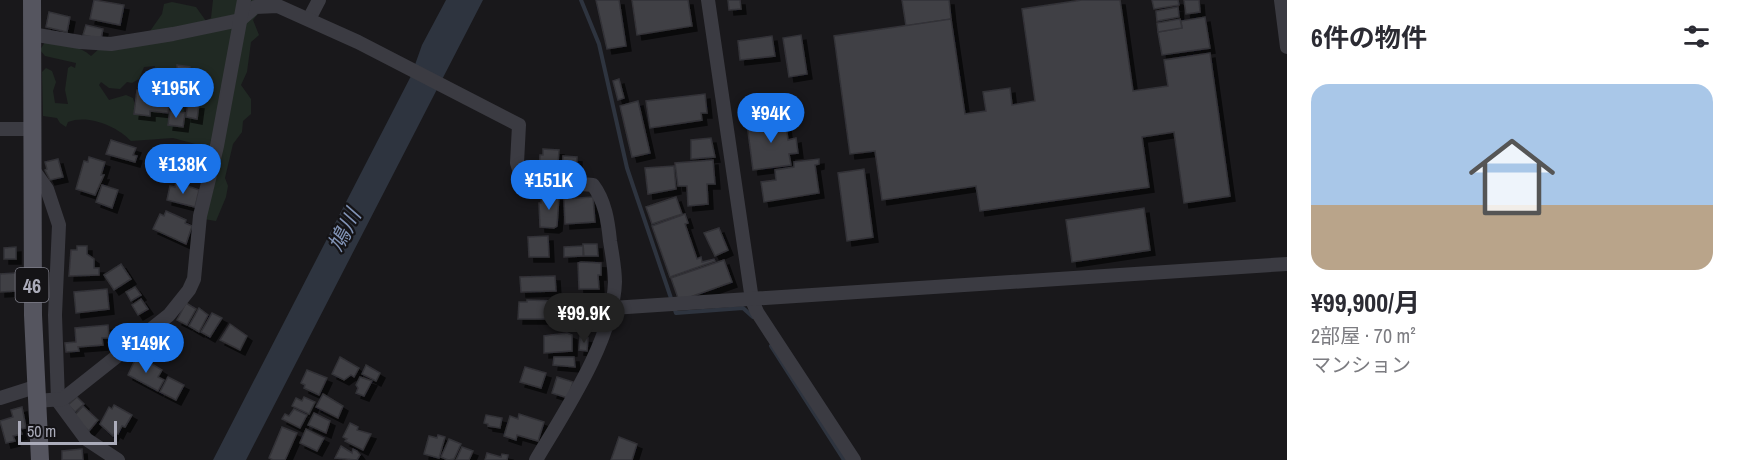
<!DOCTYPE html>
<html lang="ja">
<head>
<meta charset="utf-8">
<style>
  :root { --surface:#fff; --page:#f7f7f7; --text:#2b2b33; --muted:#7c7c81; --line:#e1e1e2; --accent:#1a73e8 }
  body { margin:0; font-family:"Archivo Narrow","Noto Sans JP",sans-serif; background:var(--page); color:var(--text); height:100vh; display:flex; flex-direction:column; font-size:22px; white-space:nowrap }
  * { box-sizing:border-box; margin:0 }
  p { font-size:20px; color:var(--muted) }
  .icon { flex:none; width:33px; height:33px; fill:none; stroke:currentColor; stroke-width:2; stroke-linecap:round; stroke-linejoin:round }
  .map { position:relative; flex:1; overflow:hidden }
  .details { display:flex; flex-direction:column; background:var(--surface); width:450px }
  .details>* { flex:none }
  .scale { position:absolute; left:18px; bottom:15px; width:99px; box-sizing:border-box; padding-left:6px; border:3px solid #abacba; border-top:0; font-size:16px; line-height:21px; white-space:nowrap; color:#abacba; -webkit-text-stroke:4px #141316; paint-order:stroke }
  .price { position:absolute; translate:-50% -51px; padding:0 14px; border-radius:21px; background:var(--accent); color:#fff; font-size:20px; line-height:39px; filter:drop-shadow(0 2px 3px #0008) }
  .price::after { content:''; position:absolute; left:50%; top:36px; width:18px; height:14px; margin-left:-9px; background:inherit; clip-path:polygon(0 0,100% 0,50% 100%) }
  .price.selected { background:#222; color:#fff }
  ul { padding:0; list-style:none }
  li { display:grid; align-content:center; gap:12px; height:318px; padding:0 24px }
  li+li { border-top:2px solid var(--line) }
  li span { display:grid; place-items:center; height:186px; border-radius:18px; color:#555 }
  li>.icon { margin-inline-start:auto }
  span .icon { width:108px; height:108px; fill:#fffc; stroke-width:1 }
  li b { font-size:26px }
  h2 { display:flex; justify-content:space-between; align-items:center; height:72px; padding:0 24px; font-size:26px }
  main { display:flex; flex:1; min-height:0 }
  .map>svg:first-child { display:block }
  .green { fill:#202923; fill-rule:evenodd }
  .water { fill:#2e343f }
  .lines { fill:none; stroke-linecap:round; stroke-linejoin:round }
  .stream { stroke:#2e343f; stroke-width:4 }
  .building { fill:#404045; stroke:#333237; stroke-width:1.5; filter:url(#shadow) }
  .minor { stroke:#3b3b42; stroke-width:14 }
  .major { stroke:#55555f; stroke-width:18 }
  .labels { text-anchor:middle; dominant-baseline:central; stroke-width:4.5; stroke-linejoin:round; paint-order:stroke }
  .shield { fill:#141316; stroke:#7e7e89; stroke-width:1.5 }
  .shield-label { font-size:20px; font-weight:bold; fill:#abacba }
  .water-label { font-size:22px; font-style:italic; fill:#8193b5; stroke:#141316 }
</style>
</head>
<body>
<main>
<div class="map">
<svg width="1287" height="460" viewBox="0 0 1287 460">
  <defs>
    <filter id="shadow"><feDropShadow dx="5" dy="5" stdDeviation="0" flood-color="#0009"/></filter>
  </defs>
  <rect width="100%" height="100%" fill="#19181b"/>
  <!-- green -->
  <path class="green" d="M213,0H256L258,14L253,20L259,35L251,42L247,72L241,85L251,99V114L243,121L242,132L233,144L225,178L228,186L226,197L216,221L204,219V174L197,166L199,145L173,138L131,141C117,126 88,114 68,122L66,127L60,123L57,118L43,116L42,72L46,68L52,71L56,82L53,91L55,103L68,104L65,90L68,68L71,66L75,68L76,63L45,56L40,50L45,42C63,45 79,45 91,56L108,41L127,34H148L162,14L164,4L172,2L196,7L206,21L211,18ZM155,66L152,77L155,82L163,77L164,70L178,78H199L187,85L193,107L190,117L187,118L181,103L170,99L166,102L169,113L166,115L154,110L143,113L136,109L133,98L126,95L109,100L99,85L101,82L109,88L120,89L127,82L132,83L139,79L144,67Z"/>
  <!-- water -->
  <polygon class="water" points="446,0 483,0 246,460 213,460 411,76 422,45"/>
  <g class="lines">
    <!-- stream -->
    <g class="stream">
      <polyline points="581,0 599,44 627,168 676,313 743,308 753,317"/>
      <polyline points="771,346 844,460"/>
    </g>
  </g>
  <!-- building -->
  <g class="building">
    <polygon points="94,0 124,5 120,25 90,19"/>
    <polygon points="596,0 619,0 626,46 607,49"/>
    <polygon points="632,0 688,0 692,26 637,35"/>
    <polygon points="728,0 740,0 741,9 729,10"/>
    <polygon points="902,0 949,0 951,19 906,26"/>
    <polygon points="1082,0 1120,0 1133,91 1168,86 1164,60 1210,53 1230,196 1184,203 1174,132 1142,137 1149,187 980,211 976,186 882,200 875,151 850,154 834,36 951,19 965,114 986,111 983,92 1010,88 1012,105 1035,101 1022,9"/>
    <polygon points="1152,0 1178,0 1179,5 1154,9"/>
    <polygon points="1184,0 1199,0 1200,12 1186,14"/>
    <polygon points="1178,7 1179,17 1157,21 1156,11"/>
    <polygon points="49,12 70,17 67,32 46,27"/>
    <polygon points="1205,17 1210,48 1162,55 1158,32 1182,28 1181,21"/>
    <polygon points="1180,19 1182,28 1158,32 1157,23"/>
    <polygon points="86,25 103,29 101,39 83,35"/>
    <polygon points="801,35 807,74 789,77 783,38"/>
    <polygon points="772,36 775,56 740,60 738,41"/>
    <polygon points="177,65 190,67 189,75 177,73"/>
    <polygon points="175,75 194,77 192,99 176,97 177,93 173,93"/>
    <polygon points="160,78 172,79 168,113 150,111 150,116 134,114 137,90 159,90"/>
    <polygon points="619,79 624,98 618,100 613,81"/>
    <polygon points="705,94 707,113 701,113 702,120 650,128 646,101"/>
    <polygon points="638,101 650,153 632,157 620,106"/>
    <polygon points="188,103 199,104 197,119 186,117"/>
    <polygon points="170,111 185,113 183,127 168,125"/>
    <polygon points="785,118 788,140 796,138 798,153 789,154 791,165 753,170 747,124"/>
    <polygon points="711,138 715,157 691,159 691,140"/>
    <polygon points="111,140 136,148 133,155 137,156 135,162 106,154"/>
    <polygon points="543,149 559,150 557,177 539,176 540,155 543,155"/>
    <polygon points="153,154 168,158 167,163 173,164 171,175 150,170"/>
    <polygon points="563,156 577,157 576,180 562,179"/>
    <polygon points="89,157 105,162 101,175 104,175 95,195 76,189 84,161 88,162"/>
    <polygon points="58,159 63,177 50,180 45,170 47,169 45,162"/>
    <polygon points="819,159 819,164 815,165 819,193 764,202 761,182 776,180 775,170 794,167 794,162"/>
    <polygon points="713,160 715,184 707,184 708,204 688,206 687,186 678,186 675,163"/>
    <polygon points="674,166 676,189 648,194 645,168"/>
    <polygon points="864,169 873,237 847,241 838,173"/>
    <polygon points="176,182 199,190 195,207 167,200 170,186 175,187"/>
    <polygon points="102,185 118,190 112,208 96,202"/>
    <polygon points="542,195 559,196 557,226 554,228 540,227 539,203 541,203"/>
    <polygon points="593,197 595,222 565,224 564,199"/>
    <polygon points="676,197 682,214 652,224 646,207"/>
    <polygon points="1144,208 1150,250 1072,262 1066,220"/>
    <polygon points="166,211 186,220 185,223 192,226 186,244 153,229 160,214 164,216"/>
    <polygon points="685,214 688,223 685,224 697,259 701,257 702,262 714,259 715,261 670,277 652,226"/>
    <polygon points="719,228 728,250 715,256 704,233"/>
    <polygon points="548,236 549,257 529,257 528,237"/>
    <polygon points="583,244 597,244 598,256 584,256"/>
    <polygon points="77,246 87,246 87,254 94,259 94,268 99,268 99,275 69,276 71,250 77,250"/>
    <polygon points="583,246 583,256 564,257 564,247"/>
    <polygon points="16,247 16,259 4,259 4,248"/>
    <polygon points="724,260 732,282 679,301 671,278"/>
    <polygon points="581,262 601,263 601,275 598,275 599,289 579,289 578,263"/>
    <polygon points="121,264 131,279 114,290 104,275"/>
    <polygon points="16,273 17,291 0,292 0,274"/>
    <polygon points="555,276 556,291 521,292 520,277"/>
    <polygon points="135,287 141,295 131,301 126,292"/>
    <polygon points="107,289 109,309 76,313 74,292"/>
    <polygon points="141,299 148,309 138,315 132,305"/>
    <polygon points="527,300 556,301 556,314 553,314 553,319 518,319 519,302 527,302"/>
    <polygon points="186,303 196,309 187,325 177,320"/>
    <polygon points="199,308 208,315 199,332 189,326"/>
    <circle cx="587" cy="317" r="6"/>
    <polygon points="212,313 222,318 210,337 201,332"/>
    <polygon points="230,324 247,336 240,350 220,340"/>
    <polygon points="108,325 109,338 102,338 103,345 78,347 79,351 66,352 65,343 76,342 75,328"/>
    <polygon points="567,333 572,335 572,351 544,353 544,336"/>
    <polygon points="580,337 588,338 587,351 579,350"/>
    <polygon points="140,357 162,370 158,377 164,380 158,391 128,375 136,358"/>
    <polygon points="340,357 359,368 354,377 351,375 344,380 332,374"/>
    <polygon points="554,357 574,357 575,367 553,365"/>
    <polygon points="366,365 380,373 376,381 362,374"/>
    <polygon points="525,367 546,373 541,388 520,382"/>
    <polygon points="307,370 327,378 319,395 304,388 305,385 301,383"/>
    <polygon points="168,377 184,385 176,400 160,392"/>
    <polygon points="360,377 372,381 364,396 356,393 358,388 356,385"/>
    <polygon points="557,377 573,382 568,398 552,393"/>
    <polygon points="323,394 343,406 338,418 316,407"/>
    <polygon points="77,397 84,404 75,412 68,405"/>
    <polygon points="304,397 315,402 309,414 292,406 296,398 302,401"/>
    <polygon points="114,405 132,415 125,427 122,426 118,434 115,432 113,436 100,424 109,407 112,409"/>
    <polygon points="83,406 98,420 89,431 73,417"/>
    <polygon points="22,407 26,428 20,429 22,434 13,436 15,441 6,443 0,421 13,417 11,410"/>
    <polygon points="294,409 307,415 300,428 282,419 285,414 289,416"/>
    <polygon points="314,413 330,421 326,433 308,425"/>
    <polygon points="519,414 544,422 538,441 517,435 516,440 504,436 510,416 518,419"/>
    <polygon points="486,415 502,418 500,428 488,426 488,424 484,423"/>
    <polygon points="350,423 358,427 357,430 371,434 363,450 345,441 347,439 343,437"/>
    <polygon points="282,427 297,433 285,460 273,460 269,458"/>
    <polygon points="306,429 324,438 317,451 300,443"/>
    <polygon points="438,435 445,437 439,458 424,454 429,436 437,438"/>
    <polygon points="619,437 637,444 632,460 611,460"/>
    <polygon points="449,439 461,444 454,459 448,460 441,457"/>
    <polygon points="341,446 352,453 353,449 357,451 360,455 357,460 335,458"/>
    <polygon points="462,447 473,451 469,460 456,460"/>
    <polygon points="82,449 83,460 62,460 62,451"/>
    <polygon points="487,453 501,457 502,454 508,455 507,460 485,460"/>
  </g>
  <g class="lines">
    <!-- minor -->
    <g class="minor">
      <polyline points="708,0 752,300 757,312 854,460"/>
      <polyline points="1281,0 1287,47"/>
      <polyline points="309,19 319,0"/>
      <path d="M31,34L80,42L111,44L173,34L240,20L255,7L278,6L358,42L519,125L517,163L522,179L593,185C605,201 608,221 610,241C612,254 615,268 615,282C613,340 565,411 536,460"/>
      <polyline points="0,129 32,129"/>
      <polyline points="32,168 47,189 59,225 55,315 58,401 86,439 118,460"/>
      <polyline points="612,308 1287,264"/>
      <polyline points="0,398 35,387"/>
      <polyline points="36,401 63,399 169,315 189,290 194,279 200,216 217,146 244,0"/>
    </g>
    <!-- major -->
    <polyline class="major" points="32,0 33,315 40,460"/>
  </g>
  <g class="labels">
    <!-- shield labels -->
    <rect class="shield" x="15.5" y="268" width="33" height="34" rx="4.5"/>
    <g class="shield-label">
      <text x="32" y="285">46</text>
    </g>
    <!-- water labels -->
    <g class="water-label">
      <text transform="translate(344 230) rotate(-63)">鳩川</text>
    </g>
  </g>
</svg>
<div class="scale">50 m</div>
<b class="price" style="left:176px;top:119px">¥195K</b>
<b class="price" style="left:771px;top:144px">¥94K</b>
<b class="price" style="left:183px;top:195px">¥138K</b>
<b class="price" style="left:549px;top:211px">¥151K</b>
<b class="price selected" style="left:584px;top:344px">¥99.9K</b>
<b class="price" style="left:146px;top:374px">¥149K</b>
</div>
<section class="details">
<h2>6件の物件<svg class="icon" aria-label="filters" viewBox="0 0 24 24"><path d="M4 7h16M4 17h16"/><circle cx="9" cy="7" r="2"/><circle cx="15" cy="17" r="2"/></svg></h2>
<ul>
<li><span style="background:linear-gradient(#a9c7e8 65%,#b9a48a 0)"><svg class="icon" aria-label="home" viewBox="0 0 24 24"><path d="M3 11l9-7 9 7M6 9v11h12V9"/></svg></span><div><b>¥99,900/月</b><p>2部屋 · 70 m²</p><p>マンション</p></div></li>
</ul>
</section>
</main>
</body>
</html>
